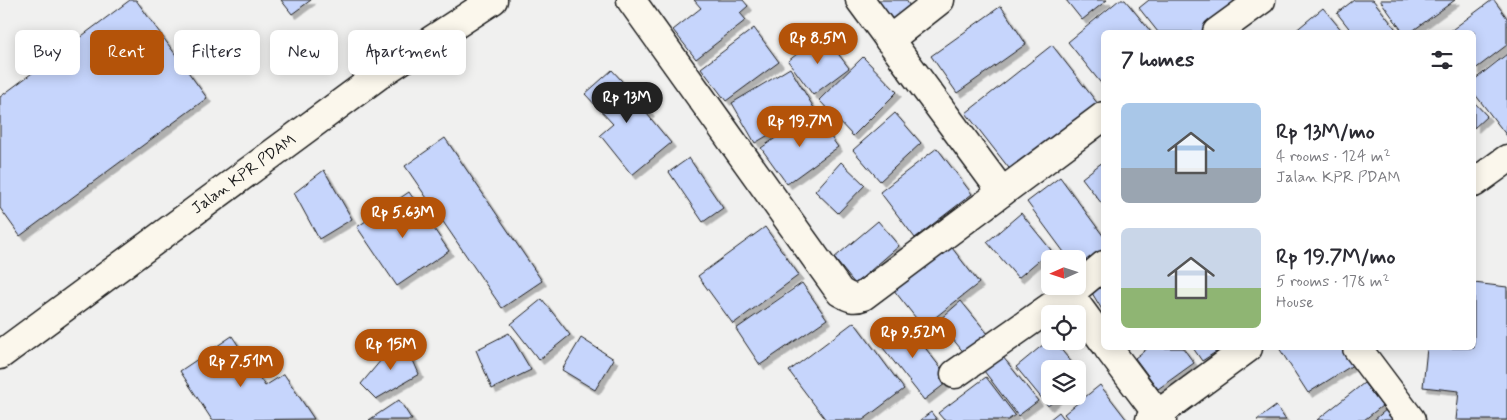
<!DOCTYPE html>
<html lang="en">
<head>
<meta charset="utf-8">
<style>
  :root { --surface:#fff; --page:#f7f7f7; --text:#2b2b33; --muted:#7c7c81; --accent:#b45309 }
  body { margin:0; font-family:Mynerve,sans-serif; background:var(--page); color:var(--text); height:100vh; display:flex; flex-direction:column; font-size:19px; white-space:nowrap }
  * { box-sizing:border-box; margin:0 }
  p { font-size:16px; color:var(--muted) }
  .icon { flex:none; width:28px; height:28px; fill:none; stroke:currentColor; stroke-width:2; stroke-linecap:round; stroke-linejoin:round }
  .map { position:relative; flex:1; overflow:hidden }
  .side { position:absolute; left:1101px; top:30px; width:375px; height:320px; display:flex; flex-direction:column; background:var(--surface); border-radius:8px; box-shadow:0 2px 12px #0003 }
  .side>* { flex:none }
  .hud { position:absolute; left:15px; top:30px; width:475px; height:45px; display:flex; gap:10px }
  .needle { width:32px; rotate:267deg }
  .tools { position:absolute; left:1041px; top:250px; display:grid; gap:10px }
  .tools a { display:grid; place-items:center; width:45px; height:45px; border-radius:8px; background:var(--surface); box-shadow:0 2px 12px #0003; font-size:25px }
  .price { position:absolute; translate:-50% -42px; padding:0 11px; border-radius:18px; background:var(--accent); color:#fff; font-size:16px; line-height:32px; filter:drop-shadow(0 1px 2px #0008) }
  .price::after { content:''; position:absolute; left:50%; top:30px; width:15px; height:11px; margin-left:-8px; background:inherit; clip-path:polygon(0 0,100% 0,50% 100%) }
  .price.active { background:#222; color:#fff }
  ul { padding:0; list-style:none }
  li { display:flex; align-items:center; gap:15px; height:125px; padding:0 20px }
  li span { display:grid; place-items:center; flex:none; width:140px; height:100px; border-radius:8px; color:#555 }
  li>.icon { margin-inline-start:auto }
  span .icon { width:60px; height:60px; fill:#fffc; stroke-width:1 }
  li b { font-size:21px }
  h2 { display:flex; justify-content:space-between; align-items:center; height:60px; padding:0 20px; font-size:21px }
  .pill { padding:0 18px; border-radius:8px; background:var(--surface); box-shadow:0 2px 12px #0003; font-size:18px; line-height:45px }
  .pill.active { background:var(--accent); color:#fff }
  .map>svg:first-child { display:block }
  .building { fill:#c6d5fc; stroke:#1c1c1c; filter:url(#shadow) }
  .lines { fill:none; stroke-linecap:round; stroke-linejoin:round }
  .minor-casing { stroke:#1c1c1c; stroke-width:31 }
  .minor { stroke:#fbf7ec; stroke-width:28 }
  .labels { text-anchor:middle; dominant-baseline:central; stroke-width:4; stroke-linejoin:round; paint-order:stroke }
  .street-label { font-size:16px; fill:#1c1c1c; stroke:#fbf7ec }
</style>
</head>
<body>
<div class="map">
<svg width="1507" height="420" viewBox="0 0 1507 420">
  <defs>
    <filter id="shadow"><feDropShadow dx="4.5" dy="4.5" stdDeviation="0" flood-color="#0004"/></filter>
  </defs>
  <rect width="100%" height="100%" fill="#f0f0ef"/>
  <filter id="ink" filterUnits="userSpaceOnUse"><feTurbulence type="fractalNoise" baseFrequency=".02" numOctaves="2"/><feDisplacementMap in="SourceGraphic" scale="10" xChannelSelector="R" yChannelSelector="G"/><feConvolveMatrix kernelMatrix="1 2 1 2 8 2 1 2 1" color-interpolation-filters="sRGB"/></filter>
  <g filter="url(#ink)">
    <!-- building -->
    <g class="building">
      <polygon points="130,0 136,0 207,98 20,236 0,208 0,97"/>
      <polygon points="281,0 311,0 292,14"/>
      <polygon points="694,0 743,0 748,6 740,13 746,20 696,59 673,30 701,8"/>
      <polygon points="862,0 906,0 911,8 883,28"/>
      <polygon points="1066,0 1107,0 1082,20"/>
      <polygon points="1119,0 1125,0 1151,32 1104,32 1104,87 1068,42"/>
      <polygon points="1149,0 1243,0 1203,32 1158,32 1139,8"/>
      <polygon points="1354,0 1373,0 1398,32 1352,32 1337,13"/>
      <polygon points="1380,0 1455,0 1411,32 1403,32"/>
      <polygon points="1492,0 1494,0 1507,18 1507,45 1474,70 1474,32 1449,32"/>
      <polygon points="1001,6 1026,44 957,93 931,56"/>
      <polygon points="1323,8 1343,32 1294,32"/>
      <polygon points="754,28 779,62 726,101 701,68"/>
      <polygon points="823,34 849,68 813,95 788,61"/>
      <polygon points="1052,45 1098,104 1012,172 966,113"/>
      <polygon points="1507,54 1507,136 1474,93 1474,80"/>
      <polygon points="863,57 897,92 853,136 819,100"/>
      <polygon points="790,68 814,108 755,143 732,103"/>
      <polygon points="612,70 650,112 647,114 671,143 632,175 600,135 613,124 585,94"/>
      <polygon points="1474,102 1487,116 1474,128"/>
      <polygon points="813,112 838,147 787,184 761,148"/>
      <polygon points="895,113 921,143 880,181 853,150"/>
      <polygon points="445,138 542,281 502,308 405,166"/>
      <polygon points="937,148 972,194 915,238 880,192"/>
      <polygon points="689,158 723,208 703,222 669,172"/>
      <polygon points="1104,161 1104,202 1102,204 1082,178"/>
      <polygon points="841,162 865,185 838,213 815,191"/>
      <polygon points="324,170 352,219 319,239 294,193"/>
      <polygon points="1060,177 1104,237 1104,252 1078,271 1078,259 1069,259 1027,202"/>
      <polygon points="409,192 449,251 397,286 357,227"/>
      <polygon points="1021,213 1051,250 1018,278 987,242"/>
      <polygon points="878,221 899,246 855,284 834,258"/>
      <polygon points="765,227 799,275 733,324 698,276"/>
      <polygon points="949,244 979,283 923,327 893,289"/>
      <polygon points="1104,279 1104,313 1089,288"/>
      <polygon points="802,283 827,319 760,365 736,329"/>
      <polygon points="1474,283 1507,287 1507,420 1456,420 1459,391 1423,387 1427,348 1474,348"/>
      <polygon points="542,299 570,335 539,360 511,324"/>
      <polygon points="961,301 988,334 965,354 938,321"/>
      <polygon points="903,319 950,380 924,400 876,339"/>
      <polygon points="854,322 904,389 863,420 826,420 789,371"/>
      <polygon points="509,333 531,370 492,389 476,350"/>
      <polygon points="402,335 419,374 376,399 361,384"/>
      <polygon points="232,336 265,386 284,374 314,419 212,420 180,371"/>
      <polygon points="581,338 614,359 595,390 562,370"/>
      <polygon points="1050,339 1050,341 1054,341 1077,369 1050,369 1050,396 1060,396 1048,406 1016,367"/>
      <polygon points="1148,348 1183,348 1194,363 1158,389 1135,358"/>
      <polygon points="1193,348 1222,348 1202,361"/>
      <polygon points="1279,348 1346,348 1356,363 1308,393"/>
      <polygon points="1003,357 1038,401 1018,416 984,371"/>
      <polygon points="986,377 1015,415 1008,420 944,420 938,413"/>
      <polygon points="1364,383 1382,406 1364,420 1317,420"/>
      <polygon points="1100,385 1127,420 1069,420 1064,414"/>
      <polygon points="399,400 412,420 369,420"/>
      <polygon points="1276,406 1286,420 1257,420"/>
      <polygon points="1387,409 1396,420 1374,420"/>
      <polygon points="931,412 937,420 920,420"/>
      <polygon points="1059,412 1065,420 1049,420"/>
    </g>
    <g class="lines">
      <!-- minor casing -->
      <g class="minor-casing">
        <g id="minor">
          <path d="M631,0L840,292C849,297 853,300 863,296L1104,116"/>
          <polyline points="860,0 1002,192"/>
          <polyline points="1217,32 1261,0"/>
          <polyline points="889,40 940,0"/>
          <polyline points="1474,183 1507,159"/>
          <polyline points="1069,294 1104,342"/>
          <polyline points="1108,348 1162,420"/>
          <polyline points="1357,348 1411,420"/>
          <polyline points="0,355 383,72 493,0"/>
          <polyline points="955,374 1069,294 1104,265"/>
          <polyline points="1150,420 1248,348"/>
        </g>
      </g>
      <!-- minor -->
      <use href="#minor" class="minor"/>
    </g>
  </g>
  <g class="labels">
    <!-- street labels -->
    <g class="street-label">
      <text transform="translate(244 174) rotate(-36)">Jalan KPR PDAM</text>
    </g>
  </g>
</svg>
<div class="tools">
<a><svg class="needle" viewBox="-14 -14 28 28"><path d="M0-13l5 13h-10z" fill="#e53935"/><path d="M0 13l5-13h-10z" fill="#7c7c81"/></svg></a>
<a><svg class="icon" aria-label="locate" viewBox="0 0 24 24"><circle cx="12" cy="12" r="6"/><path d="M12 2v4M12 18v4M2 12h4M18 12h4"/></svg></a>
<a><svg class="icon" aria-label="layers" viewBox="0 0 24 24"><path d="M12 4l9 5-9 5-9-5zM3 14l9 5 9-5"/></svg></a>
</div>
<b class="price" style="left:818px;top:65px">Rp 8.5M</b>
<b class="price active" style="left:627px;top:124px">Rp 13M</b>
<b class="price" style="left:800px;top:148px">Rp 19.7M</b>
<b class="price" style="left:403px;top:239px">Rp 5.63M</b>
<b class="price" style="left:913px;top:359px">Rp 9.52M</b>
<b class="price" style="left:391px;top:371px">Rp 15M</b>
<b class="price" style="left:241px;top:388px">Rp 7.51M</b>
<div class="hud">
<a class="pill">Buy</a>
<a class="pill active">Rent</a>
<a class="pill">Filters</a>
<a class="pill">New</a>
<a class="pill">Apartment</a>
</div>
<section class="side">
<h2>7 homes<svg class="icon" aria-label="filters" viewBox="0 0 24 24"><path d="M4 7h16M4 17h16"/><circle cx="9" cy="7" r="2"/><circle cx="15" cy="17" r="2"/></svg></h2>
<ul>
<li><span style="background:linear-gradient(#a9c7e8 65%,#9aa5b1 0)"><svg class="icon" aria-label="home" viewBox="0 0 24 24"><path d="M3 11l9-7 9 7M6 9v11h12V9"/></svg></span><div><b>Rp 13M/mo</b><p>4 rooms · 124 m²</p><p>Jalan KPR PDAM</p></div></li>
<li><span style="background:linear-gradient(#c9d6e8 60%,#8fb573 0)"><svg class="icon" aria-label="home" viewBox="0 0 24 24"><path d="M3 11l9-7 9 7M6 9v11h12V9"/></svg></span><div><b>Rp 19.7M/mo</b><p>5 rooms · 178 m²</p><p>House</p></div></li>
</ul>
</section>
</div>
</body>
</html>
